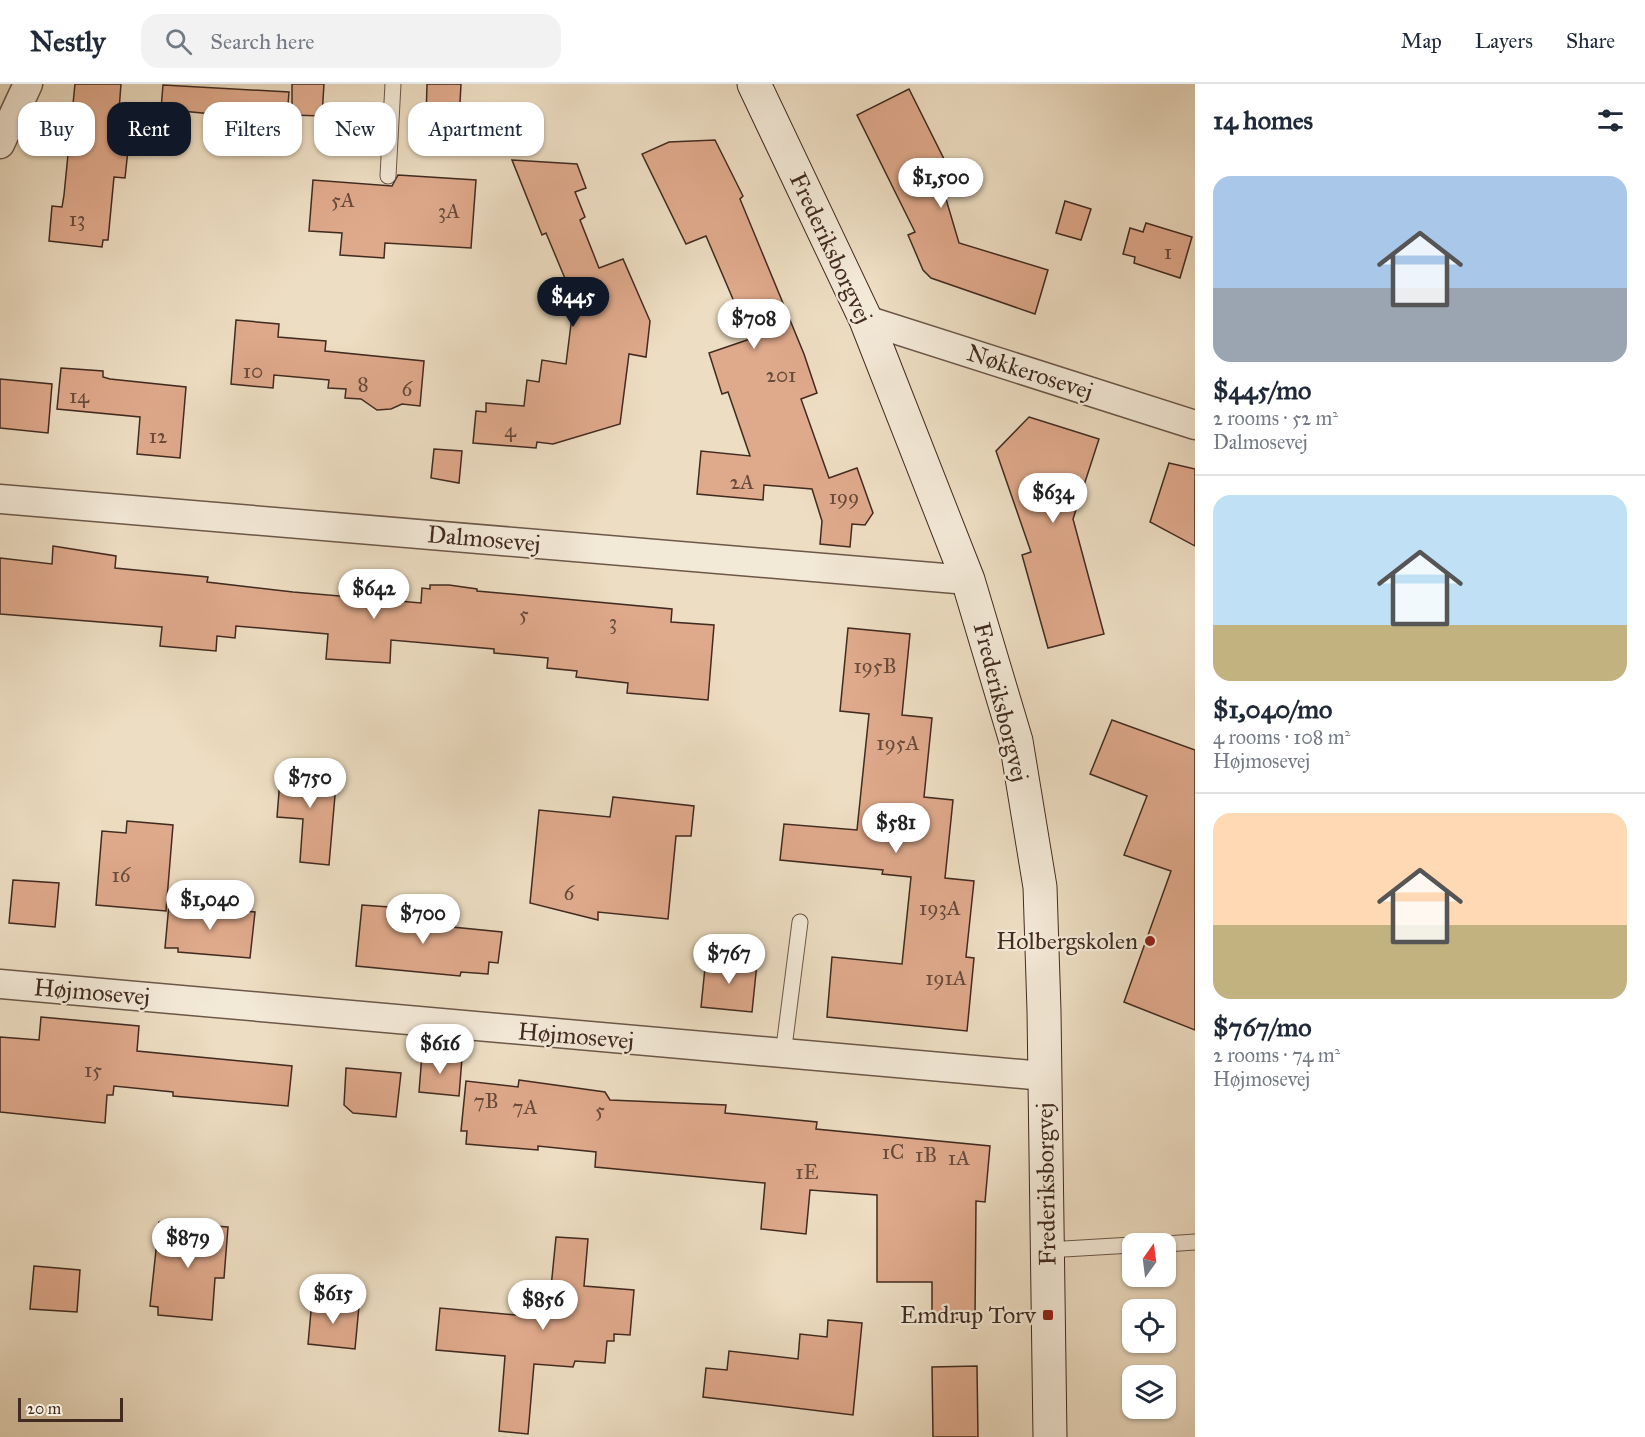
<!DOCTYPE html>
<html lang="en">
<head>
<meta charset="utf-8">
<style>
  :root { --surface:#fff; --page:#f2f2f3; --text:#1f2937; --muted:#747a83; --line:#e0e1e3; --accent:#111827 }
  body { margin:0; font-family:"IM FELL Great Primer",serif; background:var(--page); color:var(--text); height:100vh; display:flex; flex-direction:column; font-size:22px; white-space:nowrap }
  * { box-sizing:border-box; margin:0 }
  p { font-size:20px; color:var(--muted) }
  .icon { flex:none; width:33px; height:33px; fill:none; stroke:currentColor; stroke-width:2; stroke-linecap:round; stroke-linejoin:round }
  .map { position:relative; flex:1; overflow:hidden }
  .side { display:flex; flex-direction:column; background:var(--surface); width:450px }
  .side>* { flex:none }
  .hud { position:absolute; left:18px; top:18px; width:570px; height:54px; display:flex; gap:12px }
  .needle { width:39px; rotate:14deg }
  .tools { position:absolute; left:1122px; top:1149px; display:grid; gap:12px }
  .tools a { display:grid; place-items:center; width:54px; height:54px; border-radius:12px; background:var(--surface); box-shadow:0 2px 4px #0004; font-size:30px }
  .scale { position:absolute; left:18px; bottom:15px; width:105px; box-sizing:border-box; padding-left:6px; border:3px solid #412a20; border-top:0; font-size:16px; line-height:21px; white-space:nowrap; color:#412a20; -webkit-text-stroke:4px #f3e9d7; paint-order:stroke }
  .price { position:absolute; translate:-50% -51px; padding:0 14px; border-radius:21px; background:#fff; color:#222; font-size:20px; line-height:39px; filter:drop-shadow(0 2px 3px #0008) }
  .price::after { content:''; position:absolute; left:50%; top:36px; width:18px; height:14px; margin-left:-9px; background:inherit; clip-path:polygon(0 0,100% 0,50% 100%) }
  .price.current { background:var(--accent); color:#fff }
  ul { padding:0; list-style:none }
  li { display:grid; align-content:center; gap:12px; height:318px; padding:0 18px }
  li+li { border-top:2px solid var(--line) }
  li span { display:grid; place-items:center; height:186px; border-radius:18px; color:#555 }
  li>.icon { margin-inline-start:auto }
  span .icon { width:108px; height:108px; fill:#fffc; stroke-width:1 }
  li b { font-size:26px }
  h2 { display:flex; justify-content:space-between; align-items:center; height:72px; padding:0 18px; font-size:26px }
  .chip { padding:0 21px; border-radius:18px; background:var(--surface); box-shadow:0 2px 4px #0004; font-size:21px; line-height:54px }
  .chip.current { background:var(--accent); color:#fff }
  header { display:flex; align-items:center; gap:36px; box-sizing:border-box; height:84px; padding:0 30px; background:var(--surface); border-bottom:2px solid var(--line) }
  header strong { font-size:28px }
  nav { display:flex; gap:33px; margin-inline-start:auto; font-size:21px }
  .search { width:420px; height:54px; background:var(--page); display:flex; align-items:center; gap:15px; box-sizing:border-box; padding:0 21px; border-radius:18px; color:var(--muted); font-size:22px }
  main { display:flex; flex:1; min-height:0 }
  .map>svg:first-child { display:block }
  .building { fill:#dfa98b; stroke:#412a20; stroke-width:1.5 }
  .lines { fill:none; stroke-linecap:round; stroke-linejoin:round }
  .lane-casing { stroke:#6c5748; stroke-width:17 }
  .street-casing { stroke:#6c5748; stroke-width:31 }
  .secondary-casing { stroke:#412a20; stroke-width:35 }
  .lane { stroke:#f3e9d7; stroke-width:15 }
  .street { stroke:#f3e9d7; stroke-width:28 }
  .secondary { stroke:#f3e9d7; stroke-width:33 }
  .poi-dot { fill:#8f2418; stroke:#f3e9d7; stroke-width:2 }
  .labels { text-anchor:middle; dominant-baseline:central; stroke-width:4.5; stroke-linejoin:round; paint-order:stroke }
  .number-label { font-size:21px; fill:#684a3b }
  .street-label { font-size:24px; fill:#412a20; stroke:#f3e9d7 }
  .poi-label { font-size:24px; fill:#412a20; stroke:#f3e9d7; text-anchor:end }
</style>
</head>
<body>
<header>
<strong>Nestly</strong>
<div class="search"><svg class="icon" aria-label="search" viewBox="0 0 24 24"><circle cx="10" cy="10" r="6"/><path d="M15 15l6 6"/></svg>Search here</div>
<nav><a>Map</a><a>Layers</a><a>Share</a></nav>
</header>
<main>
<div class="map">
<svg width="1195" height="1353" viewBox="0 0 1195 1353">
  <rect width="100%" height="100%" fill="#edddc2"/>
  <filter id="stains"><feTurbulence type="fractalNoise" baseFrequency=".00333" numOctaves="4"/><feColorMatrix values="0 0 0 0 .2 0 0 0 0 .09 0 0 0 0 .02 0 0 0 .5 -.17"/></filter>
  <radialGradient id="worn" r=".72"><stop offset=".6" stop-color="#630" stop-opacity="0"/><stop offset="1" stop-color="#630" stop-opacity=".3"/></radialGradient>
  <!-- building -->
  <g class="building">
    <polygon points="75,0 121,0 116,65 128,66 125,94 114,93 108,156 103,156 102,163 49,157 52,122 62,123 64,111"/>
    <polygon points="292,0 324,0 322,32 292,31"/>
    <polygon points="427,0 461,0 459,37 426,35"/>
    <polygon points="163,1 289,8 285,60 232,56 233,32 161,25"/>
    <polygon points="909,5 956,99 943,105 959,159 1048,186 1035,230 931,194 923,186 908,151 915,148 857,31"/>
    <polygon points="715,56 743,112 740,115 804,270 817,309 801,315 829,394 857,384 873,429 865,441 852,440 850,463 820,460 822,437 812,405 764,401 763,416 697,410 701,367 750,372 728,308 722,310 709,269 750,255 706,152 686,160 642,70 669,58"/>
    <polygon points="512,76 577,80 586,104 575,108 585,133 580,136 599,184 623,175 650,237 646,273 629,270 620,340 553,360 537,358 536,364 473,359 476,327 486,328 486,319 524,322 527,296 539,298 542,276 566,280 574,216 546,149 542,151"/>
    <polygon points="398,91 476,96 471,164 385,159 384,174 340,171 342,149 309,147 313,96 392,102"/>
    <polygon points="1065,117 1091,125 1081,156 1056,149"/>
    <polygon points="1146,139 1192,153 1180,194 1134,179 1135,173 1123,170 1130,144 1143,148"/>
    <polygon points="236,236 279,240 278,253 326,257 325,267 424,277 420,322 402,320 391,325 377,326 361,315 345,314 346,305 328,304 329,296 274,291 273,304 231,300"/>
    <polygon points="61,284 103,287 103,293 110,295 186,303 180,374 137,370 140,333 57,325"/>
    <polygon points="0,295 52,300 48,349 0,344"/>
    <polygon points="1029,333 1099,355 1073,435 1104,550 1048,564 1022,471 1031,468 996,367"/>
    <polygon points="434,365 462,367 459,399 431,394"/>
    <polygon points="1169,379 1195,385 1195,462 1150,438"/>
    <polygon points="53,462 116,472 115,484 208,493 207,498 293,508 421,519 422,504 430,505 430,501 449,501 477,505 477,507 672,525 671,538 714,541 708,616 627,609 628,599 576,593 577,587 547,584 548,574 494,569 494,565 391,556 390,579 326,575 328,550 236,542 235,554 217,552 216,567 160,562 162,543 0,530 0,474 52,480"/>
    <polygon points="848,544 910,550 902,631 932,634 924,713 953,716 945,794 974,797 966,873 974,874 967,947 827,933 832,873 902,880 911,793 882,790 883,786 780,776 784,740 857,746 869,630 840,627"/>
    <polygon points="1112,636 1195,666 1195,946 1124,918 1171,787 1124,771 1147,712 1090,690"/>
    <polygon points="281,683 337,688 329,781 300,778 303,735 277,733"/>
    <polygon points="613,713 694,722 691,752 676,752 668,835 598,828 598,836 530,819 539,726 610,733"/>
    <polygon points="127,737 173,741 166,827 96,821 102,747 126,749"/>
    <polygon points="13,796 59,799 55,843 9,839"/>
    <polygon points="169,820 255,828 250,874 178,868 178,864 165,864"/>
    <polygon points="362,821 403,824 402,838 502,848 498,879 489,878 488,890 461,888 460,892 356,882"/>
    <polygon points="706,874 757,879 752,928 701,923"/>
    <polygon points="41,933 139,942 137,967 292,982 288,1022 173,1012 173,1008 114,1002 113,1011 107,1011 105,1039 0,1028 0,953 39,956"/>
    <polygon points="422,970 462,974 459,1012 419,1008"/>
    <polygon points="346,984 401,989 396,1033 353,1029 344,1021"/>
    <polygon points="519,996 605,1008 610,1016 726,1021 725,1029 817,1038 816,1045 990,1062 985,1118 976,1117 975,1237 932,1233 932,1198 877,1198 877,1111 810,1106 806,1150 761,1145 765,1099 595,1083 596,1068 538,1062 538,1066 466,1060 467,1047 461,1047 466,997 518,1003"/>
    <polygon points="159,1138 228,1143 224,1194 215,1194 212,1236 158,1231 158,1223 150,1222"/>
    <polygon points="556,1153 588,1155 584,1202 634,1206 630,1251 614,1250 614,1257 607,1257 605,1279 575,1277 573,1283 534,1280 528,1350 499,1347 505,1272 436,1266 440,1224 548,1234"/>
    <polygon points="34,1182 80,1186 77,1228 30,1225"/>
    <polygon points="312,1216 359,1222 355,1265 308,1260"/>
    <polygon points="828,1236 862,1239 853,1331 703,1313 706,1284 727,1286 729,1267 798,1275 800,1250 827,1253"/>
    <polygon points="977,1282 978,1353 933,1353 932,1283"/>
  </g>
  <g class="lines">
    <!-- lane casing -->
    <g class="lane-casing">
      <g id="lane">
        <polyline points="388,92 393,0"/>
        <polyline points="783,971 800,838"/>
        <polyline points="1166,1160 1195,1158"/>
        <polyline points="1047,1166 1132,1161"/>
      </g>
    </g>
    <!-- street casing -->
    <g class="street-casing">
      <g id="street">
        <polyline points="0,60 28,0"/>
        <polyline points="866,236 1195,341"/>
        <polyline points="0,415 968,496"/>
        <polyline points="0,900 1044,992"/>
      </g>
    </g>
    <!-- secondary casing -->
    <g class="secondary-casing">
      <polyline id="secondary" points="754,0 866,236 968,496 1016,657 1040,803 1044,927 1050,1353"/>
    </g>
    <!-- lane -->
    <use href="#lane" class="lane"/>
    <!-- street -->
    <use href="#street" class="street"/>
    <!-- secondary -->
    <use href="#secondary" class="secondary"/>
  </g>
  <!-- markers -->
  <g class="poi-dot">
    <circle cx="1150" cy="857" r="6"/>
    <rect x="1042" y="1225" width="12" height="12" rx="3"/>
  </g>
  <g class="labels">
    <!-- number labels -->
    <g class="number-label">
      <text x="343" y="116">5A</text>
      <text x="449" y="127">3A</text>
      <text x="77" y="135">13</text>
      <text x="1168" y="168">1</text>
      <text x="253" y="287">10</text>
      <text x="781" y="291">201</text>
      <text x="363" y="300">8</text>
      <text x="407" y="305">6</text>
      <text x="79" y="312">14</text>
      <text x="510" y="346">4</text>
      <text x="158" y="352">12</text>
      <text x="742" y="398">2A</text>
      <text x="844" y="413">199</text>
      <text x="524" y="530">5</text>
      <text x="613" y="538">3</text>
      <text x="875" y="582">195B</text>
      <text x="898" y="659">195A</text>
      <text x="121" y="791">16</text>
      <text x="569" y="809">6</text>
      <text x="940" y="824">193A</text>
      <text x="946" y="894">191A</text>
      <text x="93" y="986">15</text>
      <text x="486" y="1017">7B</text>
      <text x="525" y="1023">7A</text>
      <text x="600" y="1026">5</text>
      <text x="893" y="1068">1C</text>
      <text x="926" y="1071">1B</text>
      <text x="959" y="1074">1A</text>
      <text x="807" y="1088">1E</text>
    </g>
    <!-- street labels -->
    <g class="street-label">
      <text transform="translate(831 164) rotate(65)">Frederiksborgvej</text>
      <text transform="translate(1030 288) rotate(18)">Nøkkerosevej</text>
      <text transform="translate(484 455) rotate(5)">Dalmosevej</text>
      <text transform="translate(1001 618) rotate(76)">Frederiksborgvej</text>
      <text transform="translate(92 908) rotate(5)">Højmosevej</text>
      <text transform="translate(576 952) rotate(5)">Højmosevej</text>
      <text transform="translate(1046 1100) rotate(-91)">Frederiksborgvej</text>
    </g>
    <!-- poi labels -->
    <g class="poi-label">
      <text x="1138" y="857">Holbergskolen</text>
      <text x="1036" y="1231">Emdrup Torv</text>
    </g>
  </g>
  <rect width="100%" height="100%" filter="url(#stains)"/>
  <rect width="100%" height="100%" fill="url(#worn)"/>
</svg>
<div class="tools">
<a><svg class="needle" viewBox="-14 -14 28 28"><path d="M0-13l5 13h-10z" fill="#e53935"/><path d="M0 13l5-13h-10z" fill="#747a83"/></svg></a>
<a><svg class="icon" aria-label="locate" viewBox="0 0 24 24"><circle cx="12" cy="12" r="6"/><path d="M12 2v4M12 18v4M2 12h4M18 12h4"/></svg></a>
<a><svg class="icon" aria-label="layers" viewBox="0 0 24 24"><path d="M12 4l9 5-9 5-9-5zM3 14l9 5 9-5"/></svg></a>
</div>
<div class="scale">20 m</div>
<b class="price" style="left:941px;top:125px">$1,500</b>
<b class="price current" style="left:573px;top:244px">$445</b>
<b class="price" style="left:754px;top:266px">$708</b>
<b class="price" style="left:1053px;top:440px">$634</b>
<b class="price" style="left:374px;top:536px">$642</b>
<b class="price" style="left:310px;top:725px">$750</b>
<b class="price" style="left:896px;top:770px">$581</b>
<b class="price" style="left:210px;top:847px">$1,040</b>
<b class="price" style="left:423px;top:861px">$700</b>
<b class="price" style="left:729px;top:901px">$767</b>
<b class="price" style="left:440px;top:991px">$616</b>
<b class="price" style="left:188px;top:1185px">$879</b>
<b class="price" style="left:333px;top:1241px">$615</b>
<b class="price" style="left:543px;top:1247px">$856</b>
<div class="hud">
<a class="chip">Buy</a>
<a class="chip current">Rent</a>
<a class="chip">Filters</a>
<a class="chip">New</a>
<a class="chip">Apartment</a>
</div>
</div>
<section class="side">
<h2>14 homes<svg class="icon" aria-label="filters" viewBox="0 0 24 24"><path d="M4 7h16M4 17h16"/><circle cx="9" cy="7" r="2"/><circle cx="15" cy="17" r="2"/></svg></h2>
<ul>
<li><span style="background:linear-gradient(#a9c7e8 60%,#9aa5b1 0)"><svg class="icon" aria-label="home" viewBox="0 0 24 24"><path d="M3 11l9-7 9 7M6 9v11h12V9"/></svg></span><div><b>$445/mo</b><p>2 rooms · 52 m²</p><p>Dalmosevej</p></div></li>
<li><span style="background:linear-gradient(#bfe0f5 70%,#c2b280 0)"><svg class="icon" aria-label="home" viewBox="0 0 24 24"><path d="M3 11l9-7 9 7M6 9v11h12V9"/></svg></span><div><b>$1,040/mo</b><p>4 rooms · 108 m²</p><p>Højmosevej</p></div></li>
<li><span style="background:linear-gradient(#ffd9b3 60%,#c2b280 0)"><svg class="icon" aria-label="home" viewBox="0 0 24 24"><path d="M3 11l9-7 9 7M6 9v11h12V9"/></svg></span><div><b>$767/mo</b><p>2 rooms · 74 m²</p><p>Højmosevej</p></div></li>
</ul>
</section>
</main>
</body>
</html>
